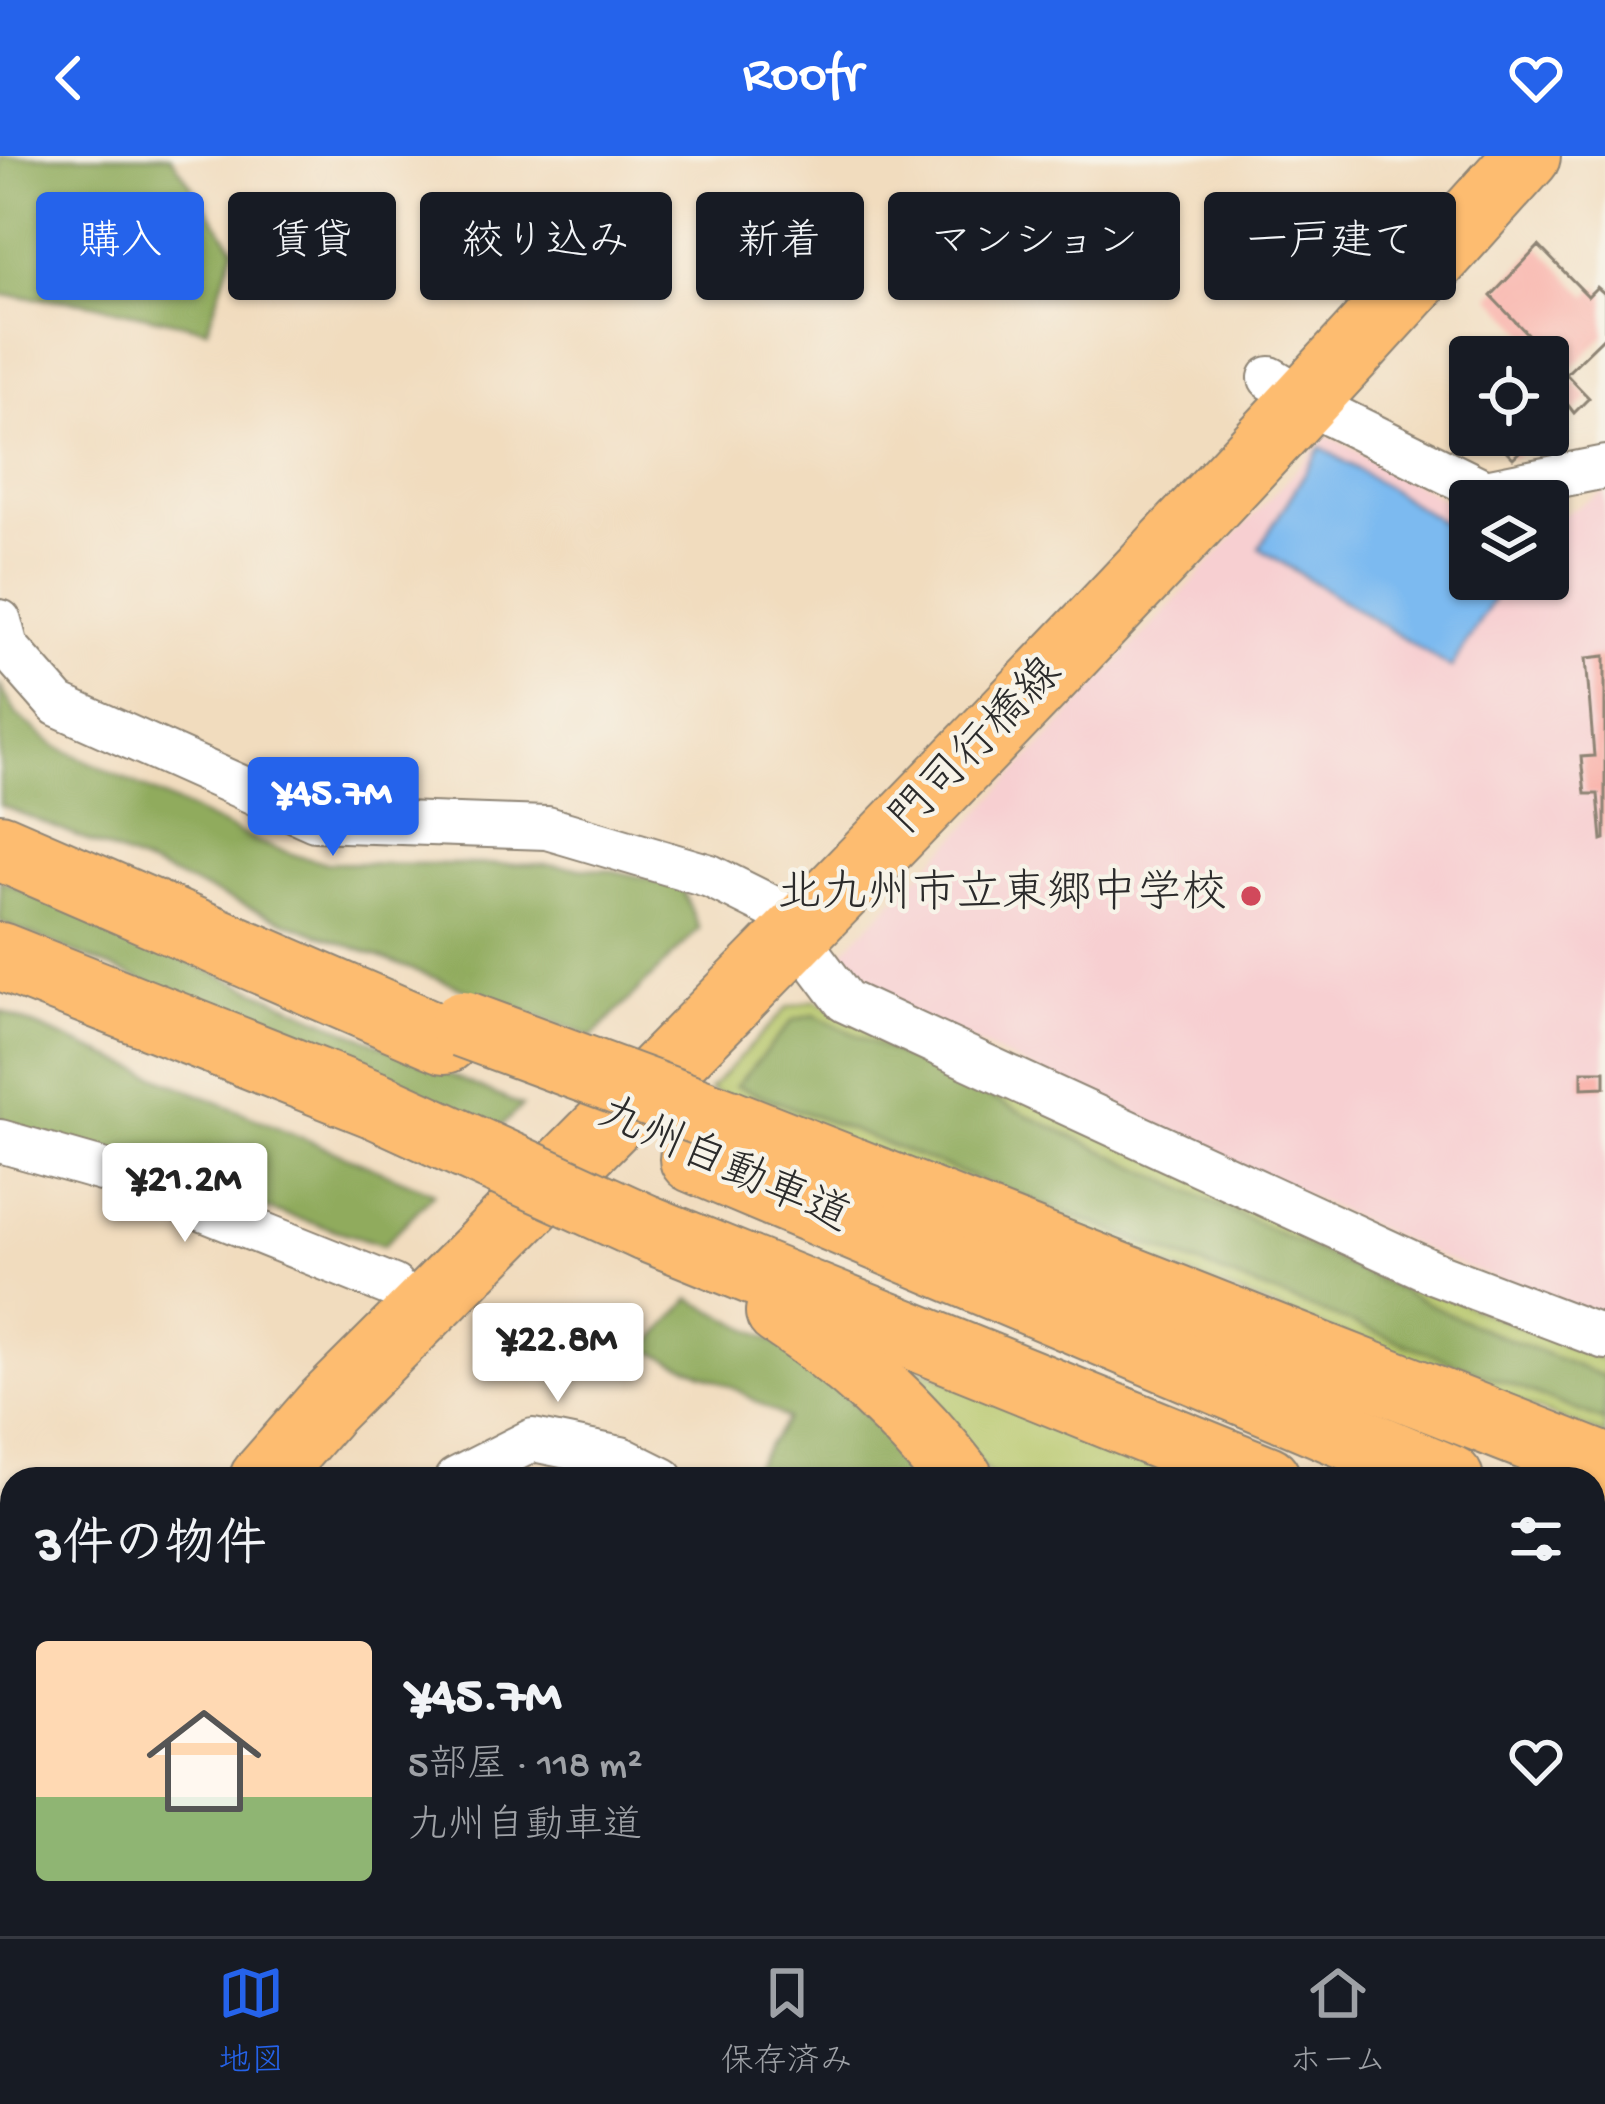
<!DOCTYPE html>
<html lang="ja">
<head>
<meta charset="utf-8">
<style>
  :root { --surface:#171b24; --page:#20242c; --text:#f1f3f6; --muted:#9ea1a6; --line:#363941; --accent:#2563eb }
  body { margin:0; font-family:"Gochi Hand","Klee One",sans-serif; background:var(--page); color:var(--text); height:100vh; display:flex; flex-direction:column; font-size:45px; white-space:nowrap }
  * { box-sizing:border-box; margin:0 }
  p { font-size:39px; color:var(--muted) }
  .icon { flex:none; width:66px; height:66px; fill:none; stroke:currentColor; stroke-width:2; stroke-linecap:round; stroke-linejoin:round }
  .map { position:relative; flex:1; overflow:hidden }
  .side { position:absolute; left:0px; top:1311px; width:1605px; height:471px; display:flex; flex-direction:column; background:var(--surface); border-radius:36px 36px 0 0; box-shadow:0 3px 9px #0004 }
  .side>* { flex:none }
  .guide { position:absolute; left:36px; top:36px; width:1533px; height:108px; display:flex; gap:24px }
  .buttons { position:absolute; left:1449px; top:180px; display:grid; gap:24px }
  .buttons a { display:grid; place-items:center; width:120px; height:120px; border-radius:12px; background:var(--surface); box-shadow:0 3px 9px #0004; font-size:60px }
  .price { position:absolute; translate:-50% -102px; padding:0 27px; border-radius:12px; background:#fff; color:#222; font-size:39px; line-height:78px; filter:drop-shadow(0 3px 6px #0008) }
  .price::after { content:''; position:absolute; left:50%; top:72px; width:36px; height:27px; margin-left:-18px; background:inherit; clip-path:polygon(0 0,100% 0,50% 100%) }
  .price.active { background:var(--accent); color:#fff }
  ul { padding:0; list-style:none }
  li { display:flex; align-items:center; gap:36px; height:300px; padding:0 36px }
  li+li { border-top:3px solid var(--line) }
  li span { display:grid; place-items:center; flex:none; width:336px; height:240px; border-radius:12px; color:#555 }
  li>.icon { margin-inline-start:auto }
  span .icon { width:144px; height:144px; fill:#fffc; stroke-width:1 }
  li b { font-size:51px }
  h2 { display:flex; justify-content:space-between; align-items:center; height:144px; padding:0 36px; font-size:51px }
  .pill { padding:0 42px; border-radius:12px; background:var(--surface); box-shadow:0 3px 9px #0004; font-size:42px; line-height:108px }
  .pill.active { background:var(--accent); color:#fff }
  header { display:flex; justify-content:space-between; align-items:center; height:156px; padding:0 36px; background:var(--accent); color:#fff; font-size:54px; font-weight:600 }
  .dock { display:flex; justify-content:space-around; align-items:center; height:168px; border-top:3px solid var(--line); background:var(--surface); font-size:33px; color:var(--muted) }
  .dock a { display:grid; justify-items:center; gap:6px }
  .dock .active { color:var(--accent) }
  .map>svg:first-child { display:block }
  .built { fill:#f7cfd1 }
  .green { fill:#b6c669; stroke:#70784a; stroke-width:3 }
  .forest { fill:#90ab5d; stroke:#5e6b44; stroke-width:3 }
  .water { fill:#7cbaf0; stroke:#54728e; stroke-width:3 }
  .building { fill:#faa49d }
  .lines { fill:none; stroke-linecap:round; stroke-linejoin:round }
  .minor-casing { stroke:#8e8474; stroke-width:46 }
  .primary-casing { stroke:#8e8474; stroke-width:70 }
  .motorway-casing { stroke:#8e8474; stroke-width:70 }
  .minor { stroke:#fff; stroke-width:42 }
  .primary { stroke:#fdbc70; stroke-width:66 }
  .motorway { stroke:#fdbc70; stroke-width:66 }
  .motorway-bridge-casing { stroke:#8e8474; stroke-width:70; stroke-linecap:butt }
  .motorway-bridge { stroke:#fdbc70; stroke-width:66 }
  .poi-dot { fill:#d1495b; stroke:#f7f3e8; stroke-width:4.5 }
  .labels { text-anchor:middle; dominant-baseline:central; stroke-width:9; stroke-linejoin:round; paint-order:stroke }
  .street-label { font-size:45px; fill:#2b2b2b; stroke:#f7f3e8 }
  .poi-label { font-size:45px; fill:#2b2b2b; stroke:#f7f3e8; text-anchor:end }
</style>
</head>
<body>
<header><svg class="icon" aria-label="back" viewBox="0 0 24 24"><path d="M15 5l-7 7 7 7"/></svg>Roofr<svg class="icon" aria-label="heart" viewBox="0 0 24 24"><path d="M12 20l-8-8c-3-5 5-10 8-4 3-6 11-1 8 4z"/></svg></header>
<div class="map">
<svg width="1605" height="1780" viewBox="0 0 1605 1780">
  <rect width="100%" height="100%" fill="#f7f3e8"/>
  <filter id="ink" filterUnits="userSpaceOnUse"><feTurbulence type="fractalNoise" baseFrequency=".00833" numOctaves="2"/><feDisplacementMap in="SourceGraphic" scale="24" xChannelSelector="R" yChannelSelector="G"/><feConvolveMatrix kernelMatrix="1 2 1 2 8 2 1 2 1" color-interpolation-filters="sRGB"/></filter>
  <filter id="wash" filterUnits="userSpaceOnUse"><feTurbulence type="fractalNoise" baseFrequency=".004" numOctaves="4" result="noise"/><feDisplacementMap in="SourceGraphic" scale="48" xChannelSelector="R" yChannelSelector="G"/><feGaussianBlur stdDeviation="2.7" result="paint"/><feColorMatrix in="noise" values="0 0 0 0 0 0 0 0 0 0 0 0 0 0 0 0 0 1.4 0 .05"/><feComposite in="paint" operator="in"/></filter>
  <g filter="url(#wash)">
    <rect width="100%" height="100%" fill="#f1dcbe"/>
    <!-- built -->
    <polygon class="built" points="1328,279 1470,358 1470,423 1548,423 1548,366 1605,335 1605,1166 1442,1102 852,830 837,801 958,680"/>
    <!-- green -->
    <g class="green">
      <polygon points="815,844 1473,1152 1605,1204 1605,1280 709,934 788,851"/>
      <polygon points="867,1190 1182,1323 994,1323"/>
      <polygon points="1593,1584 1605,1586 1605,1780 1290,1780 1291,1770 1593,1770"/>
    </g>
    <!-- forest -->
    <g class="forest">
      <polygon points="0,0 171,0 234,92 207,173 83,146 0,139"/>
      <polygon points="0,530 17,559 54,589 263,688 301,701 327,707 546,709 615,715 681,730 699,773 592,881 278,763 0,649"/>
      <polygon points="0,724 522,950 500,971 0,766"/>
      <polygon points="0,855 434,1037 384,1089 0,971"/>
      <polygon points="814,859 1478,1171 1605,1221 1605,1265 736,930 793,864"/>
      <polygon points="690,1143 801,1199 935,1323 745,1323 787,1263 732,1231 645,1193"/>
      <polygon points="961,1770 1101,1770 1104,1780 963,1780"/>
    </g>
    <!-- water -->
    <polygon class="water" points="1321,291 1470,383 1470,423 1505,423 1451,512 1259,392"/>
    <g id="blocks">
      <!-- building -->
      <g class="building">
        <polygon points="1539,90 1588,140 1597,131 1605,138 1605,180 1566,218 1589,242 1574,257 1568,249 1548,268 1548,201 1523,201 1537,188 1491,140"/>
        <polygon points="1470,221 1470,258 1451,239"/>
        <polygon points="1491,279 1537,279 1513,302"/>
        <polygon points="1605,500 1605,683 1602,684 1598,638 1585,638 1581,601 1594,600 1586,502"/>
        <polygon points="1582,915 1605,915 1605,931 1582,932"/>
      </g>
    </g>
  </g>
  <g filter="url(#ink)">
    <use href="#blocks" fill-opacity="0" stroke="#8e8474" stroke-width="3"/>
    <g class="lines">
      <!-- minor casing -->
      <g class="minor-casing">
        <g id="minor">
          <polyline points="1270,222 1333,260 1485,335 1605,311"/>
          <polyline points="0,465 7,491 58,549 315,664 547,672 710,720 776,753 845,845 1437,1118 1605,1182"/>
          <polyline points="0,985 109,1016 393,1130"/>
          <polyline points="456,1323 533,1284 621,1302 663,1323"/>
          <polyline points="0,1574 12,1578"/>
          <polyline points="0,1761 12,1735"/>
          <polyline points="887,1770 898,1780"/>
          <polyline points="945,1770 946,1780"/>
          <polyline points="188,1780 197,1770"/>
          <polyline points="491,1780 501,1770"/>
        </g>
      </g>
      <!-- primary casing -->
      <g class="primary-casing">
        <g id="primary">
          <path d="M263,1323L325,1252C735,844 1142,432 1527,0"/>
          <polyline points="0,1626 12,1611"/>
        </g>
      </g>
      <!-- motorway casing -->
      <g class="motorway-casing">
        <g id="motorway">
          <polyline points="0,691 445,884"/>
          <polyline points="0,800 376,949"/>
          <polyline points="728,966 1605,1311"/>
          <polyline points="693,1003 1450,1323"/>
          <polyline points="646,1072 1267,1323"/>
          <path d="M779,1156C851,1203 908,1255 960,1323"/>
          <polyline points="1593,1384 1605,1389"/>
          <polyline points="1593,1453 1605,1458"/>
          <polyline points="1593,1547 1605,1548"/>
          <polyline points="1118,1770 1122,1780"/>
          <polyline points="1256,1780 1257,1770"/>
        </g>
      </g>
      <!-- minor -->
      <use href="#minor" class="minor"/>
      <!-- primary -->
      <use href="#primary" class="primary"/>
      <!-- motorway -->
      <use href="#motorway" class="motorway"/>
      <!-- motorway-bridge casing -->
      <g class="motorway-bridge-casing">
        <g id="motorway-bridge">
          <polyline points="463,868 728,966"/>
          <polyline points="376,949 646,1072"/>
        </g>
      </g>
      <!-- motorway-bridge -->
      <use href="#motorway-bridge" class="motorway-bridge"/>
    </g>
  </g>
  <!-- markers -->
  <circle class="poi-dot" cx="1251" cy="740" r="12"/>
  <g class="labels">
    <!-- street labels -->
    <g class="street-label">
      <text transform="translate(978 592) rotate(-46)">門司行橋線</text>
      <text transform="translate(723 1012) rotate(24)">九州自動車道</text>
    </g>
    <!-- poi labels -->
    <g class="poi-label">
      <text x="1227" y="740">北九州市立東郷中学校</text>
    </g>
  </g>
</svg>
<div class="buttons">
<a><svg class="icon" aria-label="locate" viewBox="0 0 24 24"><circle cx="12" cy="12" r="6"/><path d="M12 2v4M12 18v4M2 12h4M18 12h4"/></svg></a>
<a><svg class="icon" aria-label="layers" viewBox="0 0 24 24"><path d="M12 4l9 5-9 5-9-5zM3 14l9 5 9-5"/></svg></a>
</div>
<b class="price active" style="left:333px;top:703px">¥45.7M</b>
<b class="price" style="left:185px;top:1089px">¥21.2M</b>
<b class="price" style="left:558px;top:1249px">¥22.8M</b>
<div class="guide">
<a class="pill active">購入</a>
<a class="pill">賃貸</a>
<a class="pill">絞り込み</a>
<a class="pill">新着</a>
<a class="pill">マンション</a>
<a class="pill">一戸建て</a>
</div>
<section class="side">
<h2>3件の物件<svg class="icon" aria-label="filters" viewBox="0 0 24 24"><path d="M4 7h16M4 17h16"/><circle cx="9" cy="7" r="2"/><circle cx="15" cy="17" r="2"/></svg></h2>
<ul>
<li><span style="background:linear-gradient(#ffd9b3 65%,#8fb573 0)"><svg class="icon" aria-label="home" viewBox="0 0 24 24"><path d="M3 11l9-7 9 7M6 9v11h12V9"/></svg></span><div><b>¥45.7M</b><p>5部屋 · 118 m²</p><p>九州自動車道</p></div><svg class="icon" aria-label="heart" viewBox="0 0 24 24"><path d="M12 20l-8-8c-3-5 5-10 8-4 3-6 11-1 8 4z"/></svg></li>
</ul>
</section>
</div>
<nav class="dock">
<a class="active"><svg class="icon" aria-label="map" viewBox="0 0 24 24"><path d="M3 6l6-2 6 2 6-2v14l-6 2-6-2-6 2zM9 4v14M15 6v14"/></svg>地図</a>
<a><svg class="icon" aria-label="saved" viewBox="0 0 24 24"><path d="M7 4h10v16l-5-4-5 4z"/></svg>保存済み</a>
<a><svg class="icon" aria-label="home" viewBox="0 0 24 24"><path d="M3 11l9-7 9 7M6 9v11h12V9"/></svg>ホーム</a>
</nav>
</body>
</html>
